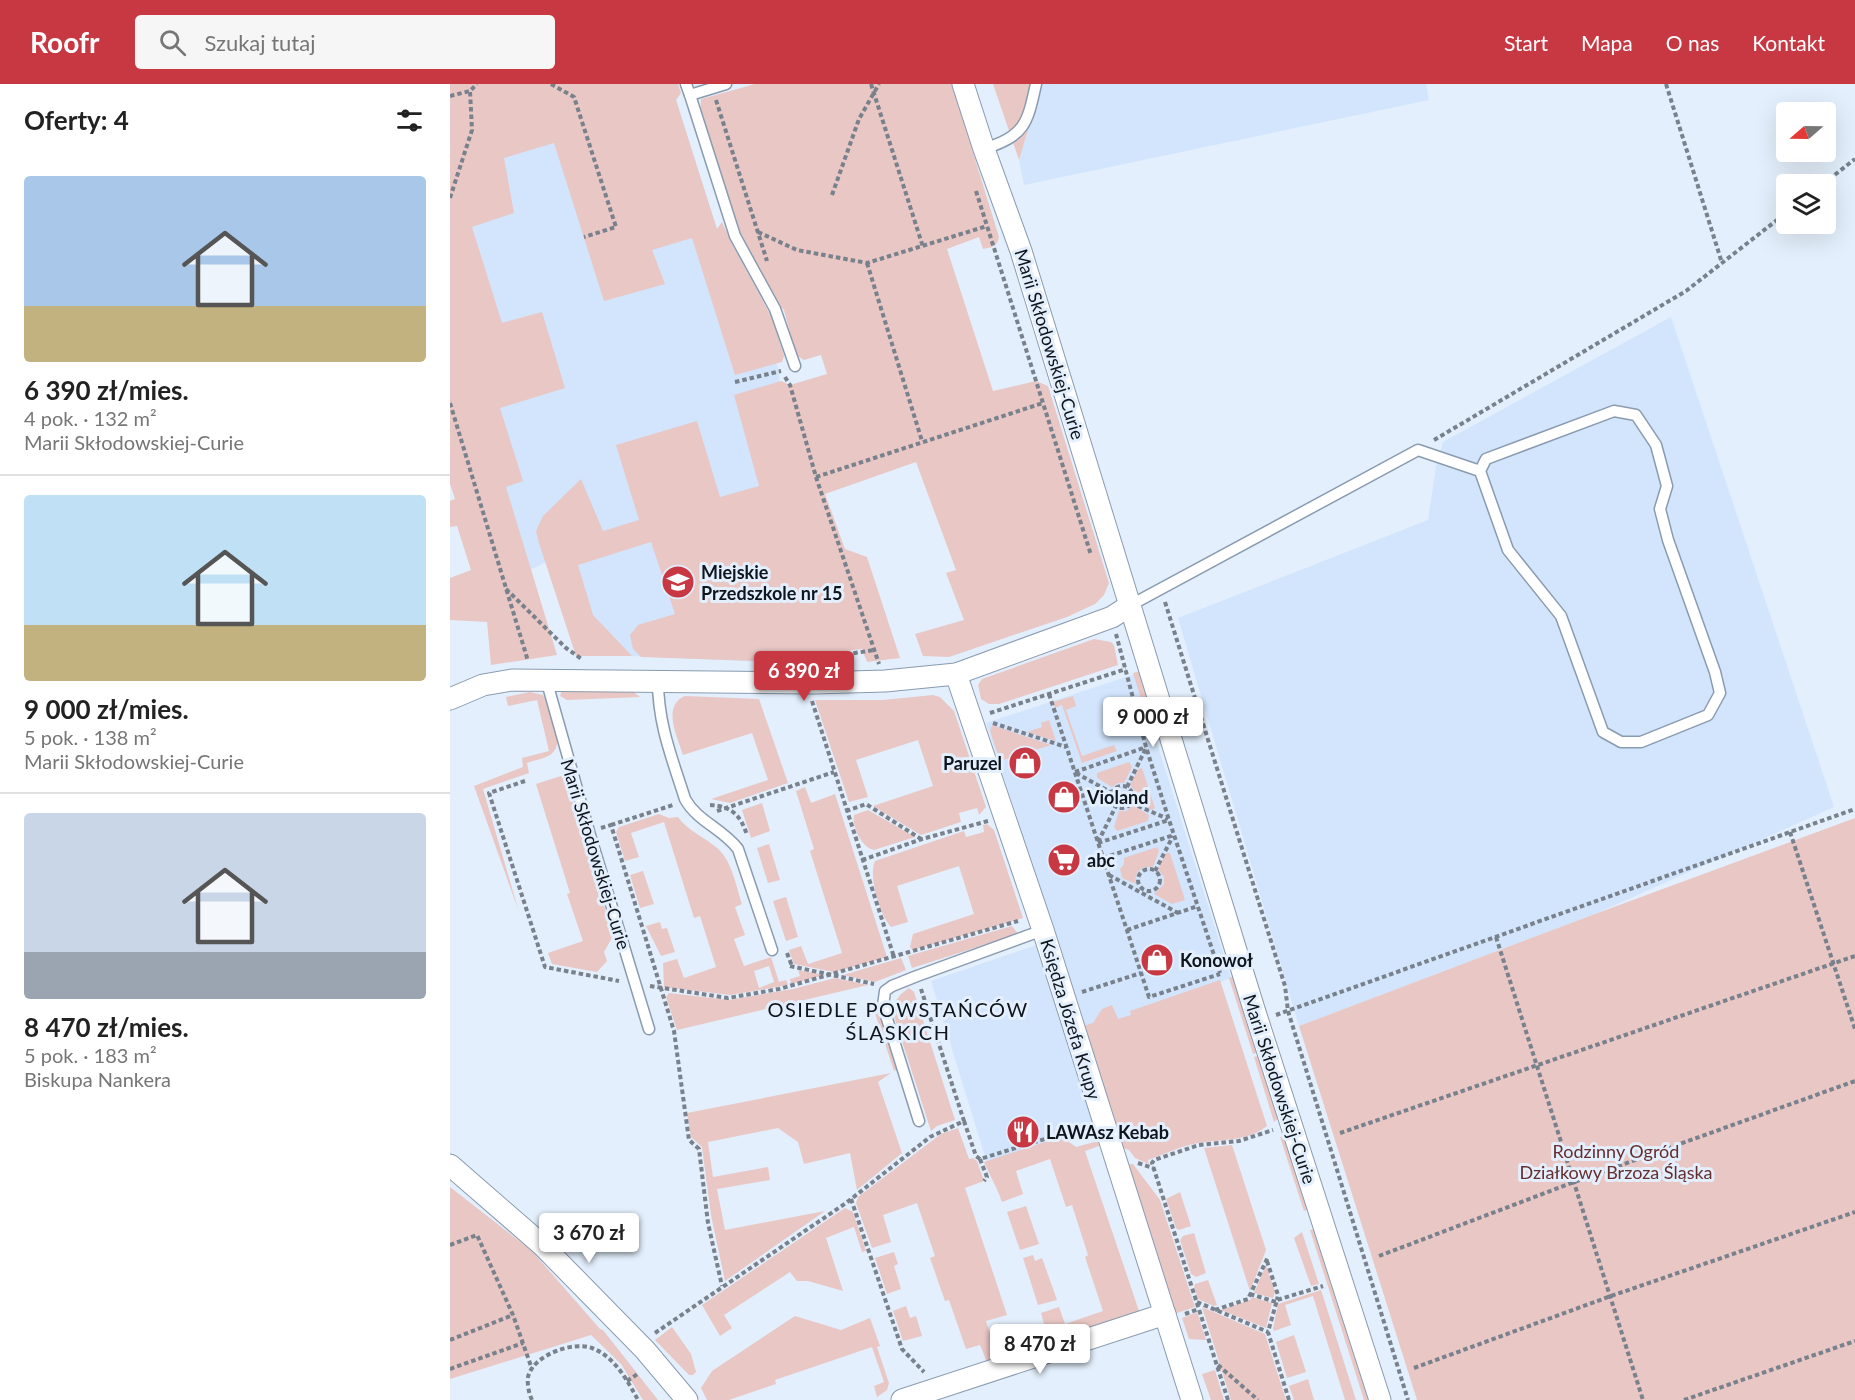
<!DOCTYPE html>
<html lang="pl">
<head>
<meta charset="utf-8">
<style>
  :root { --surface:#fff; --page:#f6f6f6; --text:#222; --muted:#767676; --line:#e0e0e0; --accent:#c83843 }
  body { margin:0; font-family:Lato,sans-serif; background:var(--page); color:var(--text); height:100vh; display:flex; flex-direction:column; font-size:22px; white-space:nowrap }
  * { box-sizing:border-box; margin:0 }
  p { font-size:20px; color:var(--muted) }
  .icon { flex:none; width:33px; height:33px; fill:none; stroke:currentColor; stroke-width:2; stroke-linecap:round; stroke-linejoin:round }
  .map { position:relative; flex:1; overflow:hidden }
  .panel { display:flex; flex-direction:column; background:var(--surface); width:450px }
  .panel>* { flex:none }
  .needle { width:39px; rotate:250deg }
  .fabs { position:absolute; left:1326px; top:18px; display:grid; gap:12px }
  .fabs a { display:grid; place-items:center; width:60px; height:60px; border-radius:6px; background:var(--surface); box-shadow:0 6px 24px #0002; font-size:30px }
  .price { position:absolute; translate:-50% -51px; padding:0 14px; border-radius:6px; background:#fff; color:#222; font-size:20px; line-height:39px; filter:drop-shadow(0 2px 3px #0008) }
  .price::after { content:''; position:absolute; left:50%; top:36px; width:18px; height:14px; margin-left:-9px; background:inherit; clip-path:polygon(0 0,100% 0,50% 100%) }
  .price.current { background:var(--accent); color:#fff }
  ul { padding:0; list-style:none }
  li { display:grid; align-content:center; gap:12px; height:318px; padding:0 24px }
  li+li { border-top:2px solid var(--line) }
  li span { display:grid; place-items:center; height:186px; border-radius:6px; color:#555 }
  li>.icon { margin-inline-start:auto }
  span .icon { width:108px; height:108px; fill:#fffc; stroke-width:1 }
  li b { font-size:26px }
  h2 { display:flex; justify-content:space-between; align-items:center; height:72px; padding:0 24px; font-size:26px }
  header { display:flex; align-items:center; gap:36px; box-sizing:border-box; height:84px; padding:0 30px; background:var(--accent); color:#fff }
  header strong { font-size:28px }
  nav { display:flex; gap:33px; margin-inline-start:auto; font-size:21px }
  .search { width:420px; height:54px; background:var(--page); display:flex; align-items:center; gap:15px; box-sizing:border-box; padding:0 21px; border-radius:6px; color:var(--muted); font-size:22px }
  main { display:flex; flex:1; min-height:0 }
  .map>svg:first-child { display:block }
  .built { fill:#d2e5fc }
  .green { fill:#e9c7c5; fill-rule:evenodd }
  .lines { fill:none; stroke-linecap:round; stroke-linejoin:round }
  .service-casing { stroke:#8a9bb0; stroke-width:13 }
  .minor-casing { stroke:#8a9bb0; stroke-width:23 }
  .path { stroke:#78818c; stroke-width:4; stroke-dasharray:4.5 3; stroke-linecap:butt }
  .service { stroke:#fff; stroke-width:10 }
  .minor { stroke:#fff; stroke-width:21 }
  .labels { text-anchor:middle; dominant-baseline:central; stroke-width:6; stroke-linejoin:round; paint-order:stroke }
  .street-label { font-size:18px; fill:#0f151d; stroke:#e3effc }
  .poi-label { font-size:18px; font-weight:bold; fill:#0f151d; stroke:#e3effc; text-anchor:start }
  .park-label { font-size:18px; fill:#652e2e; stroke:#e3effc }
  .neighbourhood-label { font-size:20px; letter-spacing:1.5px; fill:#0f151d; stroke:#e3effc }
</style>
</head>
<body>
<header>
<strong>Roofr</strong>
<div class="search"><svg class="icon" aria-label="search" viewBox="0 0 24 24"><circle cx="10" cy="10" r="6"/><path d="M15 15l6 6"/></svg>Szukaj tutaj</div>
<nav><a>Start</a><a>Mapa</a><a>O nas</a><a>Kontakt</a></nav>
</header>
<main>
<section class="panel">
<h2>Oferty: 4<svg class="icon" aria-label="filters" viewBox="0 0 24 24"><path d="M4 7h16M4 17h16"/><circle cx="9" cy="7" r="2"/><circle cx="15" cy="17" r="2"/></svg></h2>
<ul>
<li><span style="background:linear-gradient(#a9c7e8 70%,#c2b280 0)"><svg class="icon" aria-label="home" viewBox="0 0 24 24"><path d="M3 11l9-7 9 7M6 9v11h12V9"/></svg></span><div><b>6 390 zł/mies.</b><p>4 pok. · 132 m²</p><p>Marii Skłodowskiej-Curie</p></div></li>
<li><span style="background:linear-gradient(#bfe0f5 70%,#c2b280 0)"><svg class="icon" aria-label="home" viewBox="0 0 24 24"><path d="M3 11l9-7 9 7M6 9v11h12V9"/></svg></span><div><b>9 000 zł/mies.</b><p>5 pok. · 138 m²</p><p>Marii Skłodowskiej-Curie</p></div></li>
<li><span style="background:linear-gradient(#c9d6e8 75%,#9aa5b1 0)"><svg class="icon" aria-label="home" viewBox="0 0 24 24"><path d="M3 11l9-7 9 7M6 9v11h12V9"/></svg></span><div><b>8 470 zł/mies.</b><p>5 pok. · 183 m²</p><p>Biskupa Nankera</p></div></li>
</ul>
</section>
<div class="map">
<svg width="1405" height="1316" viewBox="0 0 1405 1316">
  <rect width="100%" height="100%" fill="#e3effc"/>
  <!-- built -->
  <g class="built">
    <polygon points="58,0 226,16 267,146 327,279 369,548 360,580 182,572 126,572 96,478 80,486 61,488 0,127"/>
    <polygon points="592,0 976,0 979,16 574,101 569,76"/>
    <polygon points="1221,233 1384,723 1145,830 849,942 728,534 978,436 986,383 993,358"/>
    <polygon points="685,590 781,894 638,948 667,1036 537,1079 481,897 607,854 536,639"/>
  </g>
  <!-- green -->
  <g class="green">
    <polygon points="0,0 228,0 231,9 226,16 267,145 272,138 282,160 322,234 334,272 332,278 285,291 242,154 202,166 215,200 154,217 104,59 54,74 64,129 22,143 52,239 92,228 115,304 50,324 73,397 56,403 107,571 41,581 37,538 0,536 0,494 21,486 7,442 0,443 0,417 5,415 0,400"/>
    <path d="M305,0H502L549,153C547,163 543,163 533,165L529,153L497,165L543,307L586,297L598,302L659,499L654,511L645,520L617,533L499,573L473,572L465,550L514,536L496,489L506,486L466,378L375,410L395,465L417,473L450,574L417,578L412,565L371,570L363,579L191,573L183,565L180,551L188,541L225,530L201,458L128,481L143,531L182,572H126L89,459L86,447L93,432L131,395L153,447L189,436L166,361L247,337L270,413L309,402L284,311L331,297L340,301L377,290L371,271L354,276L346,271L334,226L325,216L296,165L250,30L251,15Z"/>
    <polygon points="543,0 592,0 569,76"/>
    <polygon points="644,555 661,558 664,561 668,581 549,620 539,620 531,615 528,601 532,595"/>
    <polygon points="691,587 709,647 702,649 683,589"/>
    <polygon points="112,606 181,606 190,613 117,616 110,612"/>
    <path d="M80,608L93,611L95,615C100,629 117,659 100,671C94,675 84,676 77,679L79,689L33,705L69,828L24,702L73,683L72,674L99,667L87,616L58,622L56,613Z"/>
    <polygon points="483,611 490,613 504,627 536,723 529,731 527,724 509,729 511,738 471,751 423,722 483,702 468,656 406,676 418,713 399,718 365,616 433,616"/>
    <path d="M235,612L309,615L338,699L280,719L261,715L318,696L302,649L233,671C228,654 211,622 235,612Z"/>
    <polygon points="623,612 626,622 616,626 632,672 664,661 667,667 632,679 612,621 605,624 603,618"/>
    <polygon points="599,636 606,657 577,648 592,643 591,639"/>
    <polygon points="542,641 601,661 550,677 540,647"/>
    <polygon points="679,678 682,683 674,699 668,699 662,703 647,694 647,689"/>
    <polygon points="692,684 705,724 702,726 686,717 686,708 680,701 688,685"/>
    <polygon points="111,692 117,698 163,852 154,868 157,877 147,888 102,880 98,869 133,857 117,810 120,809 86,700"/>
    <polygon points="355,703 361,719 385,710 437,873 384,888 344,880 339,866 351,862 358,880 392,869 360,767 364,765 346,707"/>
    <polygon points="312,719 320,747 301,754 292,726"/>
    <polygon points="683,721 699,731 698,737 667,747 664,743 669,727 676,727"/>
    <path d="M418,726L465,753L424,766C411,763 402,743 404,731Z"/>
    <path d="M209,730L219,734L228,733C238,747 254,753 266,763C282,776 286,802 292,820L285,823L295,851L284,855L294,882L321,873L329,898L336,896L338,901L280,911L214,903L213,879L227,875L234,894L266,883L250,832L244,834L214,738L181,749L189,773L175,777L166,748L169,743ZM319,882L324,898L309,904L304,887Z"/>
    <polygon points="1405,734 1405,1316 967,1316 849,942 1145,830"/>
    <path d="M537,740L544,746L573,834L463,866L460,863L463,850L524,830L509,782L447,802L458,838L441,843C430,831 418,792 425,777L514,747L516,753L534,748L533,741Z"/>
    <polygon points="319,760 330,796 318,799 307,764"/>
    <path d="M707,763L709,767L703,783C690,781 684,789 686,800L672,794L670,785L674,780V774Z"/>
    <polygon points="716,769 720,769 735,816 722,820 704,810 714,800 714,793 708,785"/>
    <polygon points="193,787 204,820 190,824 180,791"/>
    <polygon points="336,813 348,853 336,857 323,817"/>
    <polygon points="210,838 212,845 217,844 225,868 211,872 196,842"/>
    <polygon points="562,842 568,850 462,884 458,872"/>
    <polygon points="451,874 456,886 425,898 393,891"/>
    <polygon points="348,886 374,891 341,900 340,895 350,892"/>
    <polygon points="784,892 812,967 803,970 779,894"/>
    <polygon points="385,894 418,901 227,946 216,913 219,909 279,916 343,905"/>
    <path d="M770,896L817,1042C796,1058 773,1055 748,1059C732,1062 714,1070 698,1076L699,1080L685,1074L679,1066L673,1064L633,942L643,939L652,925L662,921L668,935L681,931L680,927Z"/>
    <polygon points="459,904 464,908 505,1036 487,1042 481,1047 441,923 451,910"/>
    <polygon points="422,920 429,922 448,985 444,987"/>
    <polygon points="813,970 830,1033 824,1038 804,973"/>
    <polygon points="441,989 428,998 452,1069 407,1106 400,1069 354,1080 348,1058 328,1044 258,1058 263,1093 318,1083 320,1096 267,1105 275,1146 375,1127 275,1197 261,1131 252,1063 241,1053 237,1029"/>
    <polygon points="508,1044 519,1075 523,1074 527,1077 534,1097 515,1104 557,1231 536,1237 548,1274 537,1278 530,1261 516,1265 499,1216 495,1217 480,1174 485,1172 467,1119 433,1131 441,1158 422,1164 406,1119 408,1113 491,1050"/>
    <path d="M616,1051L619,1058L626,1063L648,1057L649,1062L635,1067L689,1227L602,1255L598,1253L591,1229L609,1223L615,1240L653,1227L635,1173L638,1171L622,1121L616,1123L600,1075L566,1087L573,1110L552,1118C547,1103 540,1092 534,1078Z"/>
    <polygon points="839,1052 859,1125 854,1127 830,1053"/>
    <polygon points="782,1061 816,1166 800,1207 754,1064"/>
    <polygon points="676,1080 683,1080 710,1116 745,1223 724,1230"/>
    <polygon points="0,1103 82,1167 150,1245 153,1246 208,1316 193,1316 171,1280 141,1251 0,1295"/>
    <polygon points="730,1108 741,1142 729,1146 726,1144 716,1115"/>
    <polygon points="576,1122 589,1160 570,1166 557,1128"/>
    <polygon points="395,1124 403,1128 416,1167 412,1168 404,1143 376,1154 393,1207 358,1197 347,1197 340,1188 274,1231 282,1244 270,1252 252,1221"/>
    <polygon points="866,1145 924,1316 914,1316 860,1146"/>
    <polygon points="852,1148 869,1200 861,1202 844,1154"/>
    <polygon points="744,1149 756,1189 746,1193 741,1190 730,1156 733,1152"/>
    <polygon points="444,1168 448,1180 444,1182 451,1205 437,1210 425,1174"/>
    <polygon points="583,1171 585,1177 592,1174 607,1216 588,1221 573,1174"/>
    <polygon points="816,1181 825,1208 823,1214 804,1209"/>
    <polygon points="758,1196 767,1221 764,1222 748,1215 744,1203 745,1200"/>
    <polygon points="871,1206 906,1316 895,1316 863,1212 835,1221 841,1241 824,1247 823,1245 828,1220"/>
    <polygon points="802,1213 822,1219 816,1244 771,1226 800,1216"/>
    <polygon points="456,1222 460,1234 466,1232 472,1252 453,1257 443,1227"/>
    <polygon points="752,1223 815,1250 836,1316 781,1316"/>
    <polygon points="747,1228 756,1256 739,1255 732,1234"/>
    <polygon points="345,1232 391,1246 420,1234 430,1262 427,1263 439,1299 437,1306 427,1313 424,1302 434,1298 422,1263 325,1296 326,1300 279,1316 257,1316 251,1304 262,1287"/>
    <polygon points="222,1243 241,1270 246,1288 243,1291 239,1291 205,1256"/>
    <polygon points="844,1251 856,1288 837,1294 826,1258"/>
    <polygon points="765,1286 774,1316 761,1316 752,1290"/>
    <polygon points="858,1295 864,1316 844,1316 839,1302"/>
  </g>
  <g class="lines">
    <!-- service casing -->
    <g class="service-casing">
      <g id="service">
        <polyline points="236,0 240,11 276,0"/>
        <polyline points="240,11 285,152 325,225 345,282"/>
        <path d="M534,65C575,51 577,41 586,0"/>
        <polyline points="679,522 968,366 1030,387 1058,466 1111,532 1153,648 1171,658 1191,658 1258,631 1270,609 1265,588 1218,456 1210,425 1217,402 1206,361 1186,331 1164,327 1036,375 1030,387"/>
        <polyline points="96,595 140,751 199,945"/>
        <path d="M208,597C208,640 222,674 235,715C247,737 273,745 288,765L322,866"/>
        <polyline points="469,1037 433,922 435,907 442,902 467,892 593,846"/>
      </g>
    </g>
    <!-- minor casing -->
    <g class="minor-casing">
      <g id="minor">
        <polyline points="513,0 534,65 571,167 804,925 930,1316"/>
        <polyline points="506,590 593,846 742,1316"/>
        <polyline points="0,615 33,601 62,596 364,599 435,597 506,590 662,533 679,522"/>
        <polyline points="0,1081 92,1161 195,1266 237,1316"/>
        <polyline points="452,1316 715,1230"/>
      </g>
    </g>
    <!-- path -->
    <g class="path">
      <polyline points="101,0 124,13 166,143 134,153"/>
      <polyline points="421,0 473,163"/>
      <polyline points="1216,0 1272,179"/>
      <polyline points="0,12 20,7 27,0"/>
      <polyline points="266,16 317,177"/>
      <polyline points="1373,100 1405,75"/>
      <polyline points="526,107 641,471"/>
      <polyline points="382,111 409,35 429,0"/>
      <polyline points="0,114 22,46 20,7"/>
      <polyline points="308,148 347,166 417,179 537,142"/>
      <polyline points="417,179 472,357"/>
      <polyline points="335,293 340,301 366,393 429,580"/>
      <polyline points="285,298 331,287"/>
      <polyline points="0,319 78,577"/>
      <polyline points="984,356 1236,207 1336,129"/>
      <polyline points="366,393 593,319"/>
      <polyline points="56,505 116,564 133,576"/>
      <polyline points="715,518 835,902 838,927 958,1316"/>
      <polyline points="666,550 696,663 719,736 770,889"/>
      <polyline points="369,580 374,574 424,566"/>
      <polyline points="599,610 699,913 770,890"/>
      <polyline points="362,617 444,873"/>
      <polyline points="540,629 676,585"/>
      <polyline points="543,639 616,663"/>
      <polyline points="625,688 696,663"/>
      <polyline points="626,689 662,709"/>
      <polyline points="75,697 39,709 95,883 169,897"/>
      <circle cx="672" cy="713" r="11"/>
      <polyline points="677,703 696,664"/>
      <polyline points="681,719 718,735"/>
      <path d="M260,721C282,722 291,732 297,751"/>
      <polyline points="267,727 384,688"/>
      <polyline points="396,727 416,720 471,755"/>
      <polyline points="161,741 223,721"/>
      <polyline points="151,744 161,741 224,947 239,1056 249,1065 258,1139 272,1202"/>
      <polyline points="1340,748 1405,945"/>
      <polyline points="648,758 666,722"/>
      <polyline points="648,759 719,736"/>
      <polyline points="653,774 724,751"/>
      <polyline points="412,776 472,755 538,737"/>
      <circle cx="699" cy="796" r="11"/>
      <polyline points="705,787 723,752"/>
      <polyline points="659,791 728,829"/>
      <polyline points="677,846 748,822"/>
      <polyline points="1046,853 1193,1316"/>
      <polyline points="337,869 342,882"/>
      <polyline points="340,882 424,900"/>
      <polyline points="200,902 278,914 329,905 568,837"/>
      <polyline points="632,908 691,889"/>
      <polyline points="826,931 1405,725"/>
      <polyline points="514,1037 526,1072 530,1075 637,1042"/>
      <polyline points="890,1049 1405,872"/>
      <polyline points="530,1075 537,1093 534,1097"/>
      <polyline points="688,1079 703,1084"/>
      <polyline points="401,1115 452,1265 474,1288"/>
      <polyline points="0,1161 27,1151 63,1231 82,1285"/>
      <polyline points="929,1172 1124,1098 1405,997"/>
      <polyline points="817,1177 828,1211 827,1216"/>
      <polyline points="800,1210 826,1218"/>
      <polyline points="747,1218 818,1248"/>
      <polyline points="765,1226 798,1215 818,1173"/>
      <polyline points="735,1230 749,1225"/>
      <polyline points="205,1249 396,1119 480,1053 514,1037 471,905"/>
      <polyline points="0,1256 63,1231"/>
      <polyline points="768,1281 808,1316"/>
      <polyline points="964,1284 1161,1212 1405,1128"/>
      <polyline points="0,1285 73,1259"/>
      <polyline points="177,1297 189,1289"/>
      <path d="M82,1316C79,1310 77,1300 78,1293C83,1271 123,1257 142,1264C165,1273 177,1296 188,1316"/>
      <polyline points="778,1316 702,1079 704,1076 749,1061 789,1057 823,1046"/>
      <polyline points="839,1316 818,1248 827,1216 873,1202"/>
      <polyline points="1234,1316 1405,1257"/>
    </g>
    <!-- service -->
    <use href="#service" class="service"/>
    <!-- minor -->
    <use href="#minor" class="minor"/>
  </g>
  <!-- icons -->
  <defs>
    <g id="school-disc" transform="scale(1.725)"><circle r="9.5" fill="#c83843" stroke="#e3effc"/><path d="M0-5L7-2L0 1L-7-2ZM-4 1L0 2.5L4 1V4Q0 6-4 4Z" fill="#fff"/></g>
    <g id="shop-disc" transform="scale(1.725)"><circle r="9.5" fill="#c83843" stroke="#e3effc"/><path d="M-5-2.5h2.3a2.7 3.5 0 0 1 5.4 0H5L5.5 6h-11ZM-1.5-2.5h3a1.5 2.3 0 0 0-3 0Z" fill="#fff"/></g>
    <g id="supermarket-disc" transform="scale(1.725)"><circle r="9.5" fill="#c83843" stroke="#e3effc"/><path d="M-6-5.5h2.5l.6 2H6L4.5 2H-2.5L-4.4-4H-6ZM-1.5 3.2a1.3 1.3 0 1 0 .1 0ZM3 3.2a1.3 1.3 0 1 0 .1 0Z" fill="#fff"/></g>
    <g id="restaurant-disc" transform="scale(1.725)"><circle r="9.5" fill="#c83843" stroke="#e3effc"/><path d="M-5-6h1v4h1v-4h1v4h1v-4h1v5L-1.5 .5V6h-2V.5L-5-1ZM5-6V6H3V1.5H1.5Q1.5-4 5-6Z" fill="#fff"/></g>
  </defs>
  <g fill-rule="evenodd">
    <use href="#school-disc" x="228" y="498"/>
    <use href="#shop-disc" x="575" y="679"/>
    <use href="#shop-disc" x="614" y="713"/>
    <use href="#supermarket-disc" x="614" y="776"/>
    <use href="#shop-disc" x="707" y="876"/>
    <use href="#restaurant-disc" x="573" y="1048"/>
  </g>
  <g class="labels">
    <!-- street labels -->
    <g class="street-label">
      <text transform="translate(600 260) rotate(73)">Marii Skłodowskiej-Curie</text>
      <text transform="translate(146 770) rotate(73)">Marii Skłodowskiej-Curie</text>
      <text transform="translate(621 935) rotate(73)">Księdza Józefa Krupy</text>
      <text transform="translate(830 1005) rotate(72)">Marii Skłodowskiej-Curie</text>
    </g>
    <!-- poi labels -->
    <g class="poi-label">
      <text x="251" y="488">Miejskie<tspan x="251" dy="21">Przedszkole nr 15</tspan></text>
      <text x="552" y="679" text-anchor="end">Paruzel</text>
      <text x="637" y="713">Violand</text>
      <text x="637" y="776">abc</text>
      <text x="730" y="876">Konowoł</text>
      <text x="596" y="1048">LAWAsz Kebab</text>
    </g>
    <!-- park labels -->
    <g class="park-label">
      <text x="1166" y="1067">Rodzinny Ogród<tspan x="1166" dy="21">Działkowy Brzoza Śląska</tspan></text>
    </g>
    <!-- neighbourhood labels -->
    <g class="neighbourhood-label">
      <text x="448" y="925">OSIEDLE POWSTAŃCÓW<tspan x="448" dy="23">ŚLĄSKICH</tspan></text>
    </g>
  </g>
</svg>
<div class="fabs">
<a><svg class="needle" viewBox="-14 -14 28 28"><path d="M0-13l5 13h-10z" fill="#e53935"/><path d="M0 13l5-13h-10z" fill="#767676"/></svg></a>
<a><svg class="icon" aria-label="layers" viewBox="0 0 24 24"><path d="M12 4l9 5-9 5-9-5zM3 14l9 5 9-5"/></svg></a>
</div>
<b class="price current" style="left:354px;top:618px">6 390 zł</b>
<b class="price" style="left:703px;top:664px">9 000 zł</b>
<b class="price" style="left:139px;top:1180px">3 670 zł</b>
<b class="price" style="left:590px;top:1291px">8 470 zł</b>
</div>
</main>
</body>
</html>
